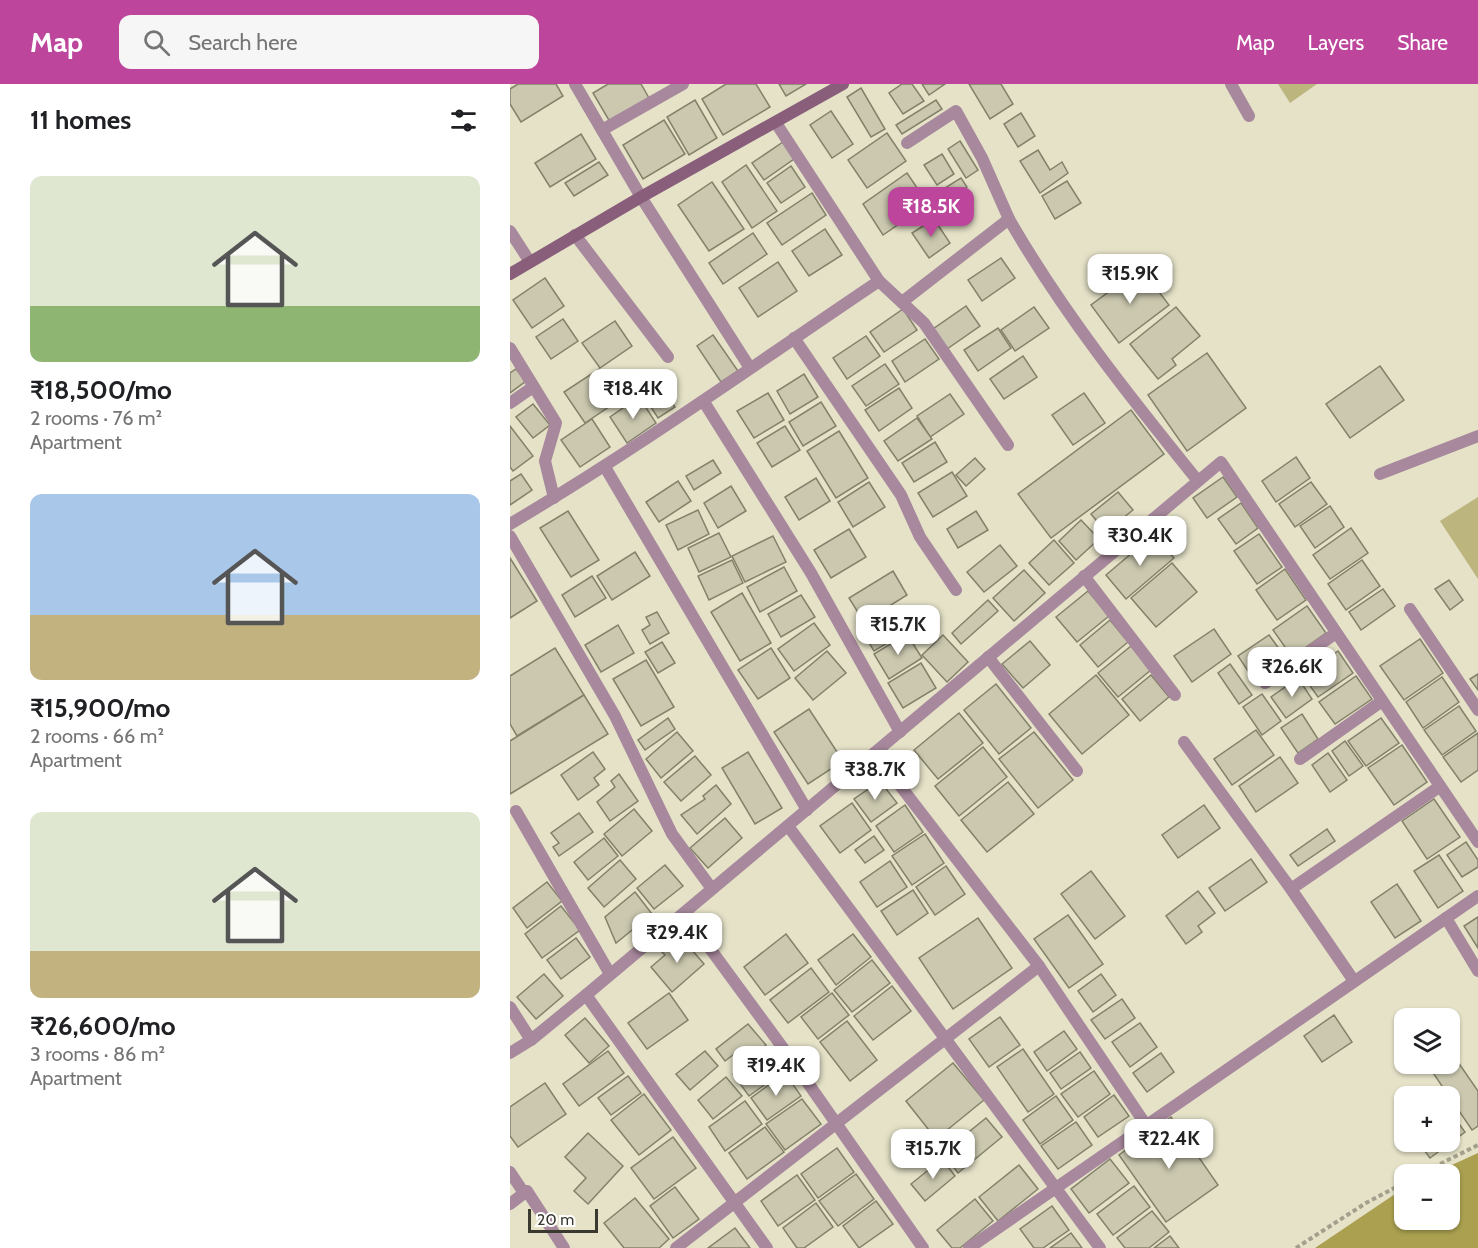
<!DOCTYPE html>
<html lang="en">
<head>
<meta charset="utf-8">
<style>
  :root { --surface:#fff; --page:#f6f6f6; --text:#202124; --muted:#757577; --accent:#bd469c }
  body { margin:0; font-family:Cabin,sans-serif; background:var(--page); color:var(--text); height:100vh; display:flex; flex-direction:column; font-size:22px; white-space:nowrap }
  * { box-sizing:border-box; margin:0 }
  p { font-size:20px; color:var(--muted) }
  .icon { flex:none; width:33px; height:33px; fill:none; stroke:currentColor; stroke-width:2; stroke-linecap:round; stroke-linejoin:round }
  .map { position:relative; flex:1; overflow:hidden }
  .drawer { display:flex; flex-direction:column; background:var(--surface); width:510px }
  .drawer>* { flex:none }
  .tools { position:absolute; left:884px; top:924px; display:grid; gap:12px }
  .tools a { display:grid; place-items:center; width:66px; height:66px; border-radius:12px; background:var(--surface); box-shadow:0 2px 4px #0004; font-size:30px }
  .scale { position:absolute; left:18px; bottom:15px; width:70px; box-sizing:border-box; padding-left:6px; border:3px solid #3a392f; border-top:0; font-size:16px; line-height:21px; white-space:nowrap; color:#3a392f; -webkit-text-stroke:4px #fff; paint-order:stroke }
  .price { position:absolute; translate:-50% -51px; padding:0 14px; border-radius:12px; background:#fff; color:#222; font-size:20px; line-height:39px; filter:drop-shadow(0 2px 3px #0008) }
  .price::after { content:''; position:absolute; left:50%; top:36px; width:18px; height:14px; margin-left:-9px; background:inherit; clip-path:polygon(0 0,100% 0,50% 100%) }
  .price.on { background:var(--accent); color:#fff }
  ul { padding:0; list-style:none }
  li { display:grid; align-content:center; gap:12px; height:318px; padding:0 30px }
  li span { display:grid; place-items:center; height:186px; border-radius:12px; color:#555 }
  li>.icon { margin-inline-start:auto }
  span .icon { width:108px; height:108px; fill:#fffc; stroke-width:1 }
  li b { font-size:26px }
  h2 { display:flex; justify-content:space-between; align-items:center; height:72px; padding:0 30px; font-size:26px }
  header { display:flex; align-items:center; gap:36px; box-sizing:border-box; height:84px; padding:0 30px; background:var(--accent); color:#fff }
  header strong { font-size:28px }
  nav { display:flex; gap:33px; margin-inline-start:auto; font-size:21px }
  .search { width:420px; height:54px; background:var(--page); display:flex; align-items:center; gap:15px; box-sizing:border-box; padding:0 21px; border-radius:12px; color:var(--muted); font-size:22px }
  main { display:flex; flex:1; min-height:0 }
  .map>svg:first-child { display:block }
  .green { fill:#bcb57d }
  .water { fill:#aaa050 }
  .building { fill:#cbc8af; stroke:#84816a; stroke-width:1.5 }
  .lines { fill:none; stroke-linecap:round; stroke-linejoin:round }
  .path { stroke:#a2a08c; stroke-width:4; stroke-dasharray:4.5 3; stroke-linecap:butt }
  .lane { stroke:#a7889c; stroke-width:12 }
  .street { stroke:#a7889c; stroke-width:12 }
  .secondary { stroke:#895e7b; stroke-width:12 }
</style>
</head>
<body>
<header>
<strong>Map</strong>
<div class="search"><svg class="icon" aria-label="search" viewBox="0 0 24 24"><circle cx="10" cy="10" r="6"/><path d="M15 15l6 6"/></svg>Search here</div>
<nav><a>Map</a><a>Layers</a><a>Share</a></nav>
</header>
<main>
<section class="drawer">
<h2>11 homes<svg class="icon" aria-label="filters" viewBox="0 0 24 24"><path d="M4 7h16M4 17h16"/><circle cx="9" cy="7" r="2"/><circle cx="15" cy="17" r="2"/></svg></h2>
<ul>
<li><span style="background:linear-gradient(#dfe7d0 70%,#8fb573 0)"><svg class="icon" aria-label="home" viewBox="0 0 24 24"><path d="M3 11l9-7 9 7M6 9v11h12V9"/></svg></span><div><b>₹18,500/mo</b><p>2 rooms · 76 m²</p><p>Apartment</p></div></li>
<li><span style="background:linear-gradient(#a9c7e8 65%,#c2b280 0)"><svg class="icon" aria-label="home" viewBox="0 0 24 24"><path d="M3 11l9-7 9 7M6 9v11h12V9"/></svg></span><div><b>₹15,900/mo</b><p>2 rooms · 66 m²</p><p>Apartment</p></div></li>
<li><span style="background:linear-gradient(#dfe7d0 75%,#c2b280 0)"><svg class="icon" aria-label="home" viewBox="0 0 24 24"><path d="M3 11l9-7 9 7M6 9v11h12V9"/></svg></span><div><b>₹26,600/mo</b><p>3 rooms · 86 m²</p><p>Apartment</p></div></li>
</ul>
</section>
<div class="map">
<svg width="968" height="1164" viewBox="0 0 968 1164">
  <rect width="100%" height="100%" fill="#e5e2c8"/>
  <!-- green -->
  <g class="green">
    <polygon points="768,0 807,0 780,19"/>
    <polygon points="968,413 968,495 930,437"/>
  </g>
  <!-- water -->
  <polygon class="water" points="968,1069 968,1164 805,1164 894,1104 894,1136 939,1136 939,1090 922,1090"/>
  <!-- building -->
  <g class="building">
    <polygon points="8,0 46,0 53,12 11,38 0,20 0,5"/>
    <polygon points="98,0 131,0 139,14 100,38 83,9"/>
    <polygon points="216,0 246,0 260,23 213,51 192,15"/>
    <polygon points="269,0 296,0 276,12"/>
    <polygon points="392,0 402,0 414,17 393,30 379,9"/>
    <polygon points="412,0 435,0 419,11"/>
    <polygon points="459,0 491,0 503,20 480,35"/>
    <polygon points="351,4 375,45 361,53 337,13"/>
    <polygon points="185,16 207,54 179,71 157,33"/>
    <polygon points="426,16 432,25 392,50 386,41"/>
    <polygon points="321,27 343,60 322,74 300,41"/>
    <polygon points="511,29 525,52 508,63 494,40"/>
    <polygon points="154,36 175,70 133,95 113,61"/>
    <polygon points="377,49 396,77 357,104 338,76"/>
    <polygon points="71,50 86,75 40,103 25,79"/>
    <polygon points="450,57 468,86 456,94 438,65"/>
    <polygon points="273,58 284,75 254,96 242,79"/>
    <polygon points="528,66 540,86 552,78 558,89 530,109 510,77"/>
    <polygon points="432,70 444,90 427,101 414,81"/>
    <polygon points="89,78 98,91 64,112 55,99"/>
    <polygon points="236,81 267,127 242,144 212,98"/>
    <polygon points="281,82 295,103 271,119 257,99"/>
    <polygon points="397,89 418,120 373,151 353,120"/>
    <polygon points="451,94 457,103 435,117 430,107"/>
    <polygon points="557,97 571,119 545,135 532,112"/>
    <polygon points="202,98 234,145 199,167 168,121"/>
    <polygon points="302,109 316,131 272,161 257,139"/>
    <polygon points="424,135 440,159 419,174 402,149"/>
    <polygon points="315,145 332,171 299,192 282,167"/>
    <polygon points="243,149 257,170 213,200 199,179"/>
    <polygon points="491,174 505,194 472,217 458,196"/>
    <polygon points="268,178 287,207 248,233 229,204"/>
    <polygon points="631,184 659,221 609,259 581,221"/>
    <polygon points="35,194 54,222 22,244 3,216"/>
    <polygon points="456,222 470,242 437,265 423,245"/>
    <polygon points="524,223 539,244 505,267 491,246"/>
    <polygon points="666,223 690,252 662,275 666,281 648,295 620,260"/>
    <polygon points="393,225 407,246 374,268 360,248"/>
    <polygon points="53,235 68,257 41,275 26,253"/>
    <polygon points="105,237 122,262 90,284 72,259"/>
    <polygon points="488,244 501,264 468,287 454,266"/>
    <polygon points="203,251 228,287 211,298 187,262"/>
    <polygon points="356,252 370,272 337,295 323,274"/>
    <polygon points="415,255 429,275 395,298 382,277"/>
    <polygon points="697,269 736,324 677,367 638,311"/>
    <polygon points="513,272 527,293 494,315 480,295"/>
    <polygon points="375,280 389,300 356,322 342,302"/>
    <polygon points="870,282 894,316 840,354 816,320"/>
    <polygon points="6,285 16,297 0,309 0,289"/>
    <polygon points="89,285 109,316 75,339 54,308"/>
    <polygon points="294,290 308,313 280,330 267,307"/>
    <polygon points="147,295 165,323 148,334 130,306"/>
    <polygon points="389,304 402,324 369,347 355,326"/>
    <polygon points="258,309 274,336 244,354 227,327"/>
    <polygon points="574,309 595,339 563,361 542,331"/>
    <polygon points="440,310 454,330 420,353 407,332"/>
    <polygon points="129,313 146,339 117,359 100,333"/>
    <polygon points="311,318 326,342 293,362 279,338"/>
    <polygon points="23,320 40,341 23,354 6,333"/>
    <polygon points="621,326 654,370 541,454 508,410"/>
    <polygon points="407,334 422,355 388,377 374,357"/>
    <polygon points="82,335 100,363 70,383 51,356"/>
    <polygon points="0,342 23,372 3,387 0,383"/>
    <polygon points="275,342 290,366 262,383 247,359"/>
    <polygon points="329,347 358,394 326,414 297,367"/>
    <polygon points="425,358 437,378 404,398 392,379"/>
    <polygon points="786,373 800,394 766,418 752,397"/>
    <polygon points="465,374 475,385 456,402 446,391"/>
    <polygon points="203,376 211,389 184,406 176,392"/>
    <polygon points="442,388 457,412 423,433 408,409"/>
    <polygon points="11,390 22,406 0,421 0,397"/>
    <polygon points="713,393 727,413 697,434 683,414"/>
    <polygon points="306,394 320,417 289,436 275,413"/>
    <polygon points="168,397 181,417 149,438 136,418"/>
    <polygon points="359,398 375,423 343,443 328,418"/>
    <polygon points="801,398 817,420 785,443 769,420"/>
    <polygon points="221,402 236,427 208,444 194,419"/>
    <polygon points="608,408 623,426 596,448 581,430"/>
    <polygon points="731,419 748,444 726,460 708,435"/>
    <polygon points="820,422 834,443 805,464 790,442"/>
    <polygon points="188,426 199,450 168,466 156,441"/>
    <polygon points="58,427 89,476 61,493 30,444"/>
    <polygon points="466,427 478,446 448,464 437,445"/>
    <polygon points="571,436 589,455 566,476 549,457"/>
    <polygon points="841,444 858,469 820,495 803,471"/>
    <polygon points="339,445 356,473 321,494 304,466"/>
    <polygon points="209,449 221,473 189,488 178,464"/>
    <polygon points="749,450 772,483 747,500 724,467"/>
    <polygon points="643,451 664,474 616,515 596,491"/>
    <polygon points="263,452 276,478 235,498 222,472"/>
    <polygon points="544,456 564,479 539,501 519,479"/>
    <polygon points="490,461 507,482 474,508 457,488"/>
    <polygon points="125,468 140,492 102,516 87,492"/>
    <polygon points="0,474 27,517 0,534"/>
    <polygon points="222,476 233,499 199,516 188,492"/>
    <polygon points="852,476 870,502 836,526 818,500"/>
    <polygon points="662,479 687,508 646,543 621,514"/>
    <polygon points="274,483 287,507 250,528 237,503"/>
    <polygon points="775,485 796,516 767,536 746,506"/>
    <polygon points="514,486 535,509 504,537 483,514"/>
    <polygon points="383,487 397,511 354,538 339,514"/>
    <polygon points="82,492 96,514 65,533 52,511"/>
    <polygon points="939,496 953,516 940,526 925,505"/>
    <polygon points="873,505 885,522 851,546 839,528"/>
    <polygon points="578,507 599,532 567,558 546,533"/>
    <polygon points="232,509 261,559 230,577 201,528"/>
    <polygon points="291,511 305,533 271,553 258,530"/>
    <polygon points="478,516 488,527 451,560 442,549"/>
    <polygon points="385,522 399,546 364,567 350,544"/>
    <polygon points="797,522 816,549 782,573 763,546"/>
    <polygon points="147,528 159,549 140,560 132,546 140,541 136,533"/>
    <polygon points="600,536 618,558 588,583 570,561"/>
    <polygon points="304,539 320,561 284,587 268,565"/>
    <polygon points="108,541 124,569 91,588 75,561"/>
    <polygon points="704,545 721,570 682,598 664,572"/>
    <polygon points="397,550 412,574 379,595 364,570"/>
    <polygon points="433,551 458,578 437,598 412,571"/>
    <polygon points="759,551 778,577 746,599 728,572"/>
    <polygon points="910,555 933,589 894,616 870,582"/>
    <polygon points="520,557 540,581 513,604 492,580"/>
    <polygon points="152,558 165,579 148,589 135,568"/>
    <polygon points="621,562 641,586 608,613 588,589"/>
    <polygon points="45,564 74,611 7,652 0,640 0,592"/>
    <polygon points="261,564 280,594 248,615 228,586"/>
    <polygon points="317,567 336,589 303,616 285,594"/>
    <polygon points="828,567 843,589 808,613 793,592"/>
    <polygon points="136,576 164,623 131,642 103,595"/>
    <polygon points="411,579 426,604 393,624 378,599"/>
    <polygon points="720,580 742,611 729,620 708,589"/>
    <polygon points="968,590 968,606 960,595"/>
    <polygon points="586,591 619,631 572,670 539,630"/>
    <polygon points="641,591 659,613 630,637 612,615"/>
    <polygon points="846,592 862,615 825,640 809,618"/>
    <polygon points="932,593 949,618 913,644 896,618"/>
    <polygon points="788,594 802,615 776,634 761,613"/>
    <polygon points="486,600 521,644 489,670 454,626"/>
    <polygon points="752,610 771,637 752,651 733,623"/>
    <polygon points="74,611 98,650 0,710 0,657"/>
    <polygon points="949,622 966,647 932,671 914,646"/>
    <polygon points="299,625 333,677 298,700 264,648"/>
    <polygon points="449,629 473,659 428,695 404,666"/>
    <polygon points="792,630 808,655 788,669 771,644"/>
    <polygon points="158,634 165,645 135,666 128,656"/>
    <polygon points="871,634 889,659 856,682 838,657"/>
    <polygon points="746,646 764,671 722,701 704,675"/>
    <polygon points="167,648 183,667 151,694 136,675"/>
    <polygon points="524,648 563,696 528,724 489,675"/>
    <polygon points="968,649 968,686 951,698 933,673"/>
    <polygon points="835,657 853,682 839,692 822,667"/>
    <polygon points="892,661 917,698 884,721 858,684"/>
    <polygon points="473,663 497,693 449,732 425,702"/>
    <polygon points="83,668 95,685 84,694 89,701 68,716 51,691"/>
    <polygon points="238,668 272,724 245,740 212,684"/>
    <polygon points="818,669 837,696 820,708 802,681"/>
    <polygon points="185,672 201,691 171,717 154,698"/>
    <polygon points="770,673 788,699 746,728 729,702"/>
    <polygon points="109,690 128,717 100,737 87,718 105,703 101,697"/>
    <polygon points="370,697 387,719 361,738 344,715"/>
    <polygon points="498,698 524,730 477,768 451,736"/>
    <polygon points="206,701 221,720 187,750 171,731 195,715 193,712"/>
    <polygon points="924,715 950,753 917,775 892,737"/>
    <polygon points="342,719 361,746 330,769 310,742"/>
    <polygon points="395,721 413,748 384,768 366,742"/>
    <polygon points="694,721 710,744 668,774 652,751"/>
    <polygon points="124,725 142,747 112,772 94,750"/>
    <polygon points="69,729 83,748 49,772 43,763 49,759 41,749"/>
    <polygon points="215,734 232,754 198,784 180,764"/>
    <polygon points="817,745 825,757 788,782 780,771"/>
    <polygon points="415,750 434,779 402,801 382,772"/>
    <polygon points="364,752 374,766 355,779 345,766"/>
    <polygon points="94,754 108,772 78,796 64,778"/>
    <polygon points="956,758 968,776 968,783 952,793 937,771"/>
    <polygon points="929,771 953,807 928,824 904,787"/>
    <polygon points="741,775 757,798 715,827 699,804"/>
    <polygon points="110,776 126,795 94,823 78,804"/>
    <polygon points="380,777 397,803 367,823 350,798"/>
    <polygon points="155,781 173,802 144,825 127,804"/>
    <polygon points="436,782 455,810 425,831 406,803"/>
    <polygon points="581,787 615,832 585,855 551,810"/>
    <polygon points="37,798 52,817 17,844 3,824"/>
    <polygon points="887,800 911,837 885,854 861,818"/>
    <polygon points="403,806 418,829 387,851 371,827"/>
    <polygon points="688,807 705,829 688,842 692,848 676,860 656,832"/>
    <polygon points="125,808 142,830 106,859 95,833"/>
    <polygon points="51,822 70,846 32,874 15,850"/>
    <polygon points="558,831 593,880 559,904 524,855"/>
    <polygon points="968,833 968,864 954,842"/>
    <polygon points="468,834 502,884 443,925 409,874"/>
    <polygon points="276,850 298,879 255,911 234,883"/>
    <polygon points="343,850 361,873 326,901 308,876"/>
    <polygon points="170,852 194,880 162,908 141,883 155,871 152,868"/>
    <polygon points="66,854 80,873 51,895 37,876"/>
    <polygon points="362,876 380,899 342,928 324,906"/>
    <polygon points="301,884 319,908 278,939 260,916"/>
    <polygon points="34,890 53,912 26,935 7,913"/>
    <polygon points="591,890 606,911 583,928 568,907"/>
    <polygon points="382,902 401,927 363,956 344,932"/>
    <polygon points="159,909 178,936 137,965 118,939"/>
    <polygon points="322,909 339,931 308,955 291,933"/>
    <polygon points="612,915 625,934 595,955 581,936"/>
    <polygon points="824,931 842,958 812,978 794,952"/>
    <polygon points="490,933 510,961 479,983 459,955"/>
    <polygon points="75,934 99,962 79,979 55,951"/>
    <polygon points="337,937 367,976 340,997 310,958"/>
    <polygon points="630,939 647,963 620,983 602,958"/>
    <polygon points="238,940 256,961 235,978 227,968 215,977 206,965"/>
    <polygon points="554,947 567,965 537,987 524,968"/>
    <polygon points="513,965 544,1010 518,1028 487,983"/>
    <polygon points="939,965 968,1007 968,1042 962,1046 917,980 939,980"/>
    <polygon points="256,966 272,988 239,1012 223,990"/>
    <polygon points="98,967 114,989 69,1022 53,1000"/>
    <polygon points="195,967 208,982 180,1006 166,990"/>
    <polygon points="570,968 581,984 551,1005 540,989"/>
    <polygon points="651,969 664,988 637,1008 623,989"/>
    <polygon points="443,979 474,1016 426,1055 396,1017"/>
    <polygon points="584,987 600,1010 568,1033 551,1010"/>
    <polygon points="275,989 291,1012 257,1036 241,1014"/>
    <polygon points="118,992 131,1009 101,1031 88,1014"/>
    <polygon points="216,993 232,1012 203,1035 188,1016"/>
    <polygon points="35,999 56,1030 8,1063 0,1052 0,1023"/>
    <polygon points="134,1010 161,1046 129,1071 101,1036"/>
    <polygon points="604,1011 619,1032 588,1053 574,1033"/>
    <polygon points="546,1012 563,1036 530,1060 513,1036"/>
    <polygon points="292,1015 311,1040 275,1066 256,1040"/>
    <polygon points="235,1017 252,1040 215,1067 199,1043"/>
    <polygon points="939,1026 955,1048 920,1074 908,1058 939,1058"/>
    <polygon points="661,1033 708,1101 656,1138 609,1071"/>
    <polygon points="476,1034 492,1053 448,1089 433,1069"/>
    <polygon points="566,1038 582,1061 548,1085 531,1062"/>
    <polygon points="255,1043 274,1068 237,1095 219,1069"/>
    <polygon points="78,1049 113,1082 78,1120 64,1107 76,1094 55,1073"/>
    <polygon points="163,1053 186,1084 144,1115 121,1084"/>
    <polygon points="327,1064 344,1088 308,1114 291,1090"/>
    <polygon points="432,1075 445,1092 415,1117 401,1100"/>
    <polygon points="600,1075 619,1099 579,1129 561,1105"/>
    <polygon points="509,1081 528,1105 488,1137 469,1113"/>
    <polygon points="346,1090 364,1115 328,1142 309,1117"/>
    <polygon points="287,1091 305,1116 268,1142 251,1117"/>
    <polygon points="624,1102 640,1123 603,1151 587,1130"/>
    <polygon points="165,1103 189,1135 163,1154 140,1122"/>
    <polygon points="125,1114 159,1155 149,1164 114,1164 94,1139"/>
    <polygon points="465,1115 483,1137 450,1164 442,1164 427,1146"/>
    <polygon points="366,1117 383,1140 349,1164 333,1142"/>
    <polygon points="306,1119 323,1143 294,1164 287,1164 273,1144"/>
    <polygon points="542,1122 559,1146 533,1164 524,1164 510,1145"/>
    <polygon points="642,1127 659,1148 639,1164 615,1164 607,1154"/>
    <polygon points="225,1144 240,1164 198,1164"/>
    <polygon points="561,1149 572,1164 540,1164"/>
    <polygon points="660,1152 669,1164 644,1164"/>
  </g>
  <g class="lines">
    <!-- path -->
    <g class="path">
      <polyline points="910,1090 968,1061"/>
      <polyline points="786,1164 856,1119 894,1099"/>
    </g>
    <!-- lane -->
    <g class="lane">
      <polyline points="721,0 739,32"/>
      <polyline points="870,390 968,352"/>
      <polyline points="0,923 21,956"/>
    </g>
    <!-- street -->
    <g class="street">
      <polyline points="65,0 131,113 240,284"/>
      <polyline points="92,46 173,0"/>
      <polyline points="397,59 446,27 472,74 499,135"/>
      <polyline points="0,147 20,178"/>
      <polyline points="65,151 158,273"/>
      <polyline points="369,197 414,239 498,361"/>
      <path d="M392,218L499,135C553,229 620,313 688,397"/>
      <polyline points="284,254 391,411 410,453 446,506"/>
      <polyline points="0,264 46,339 35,377 44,414"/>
      <polyline points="194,318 301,489 390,648"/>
      <polyline points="0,319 23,303"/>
      <polyline points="95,383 297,726"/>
      <path d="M0,440C127,365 247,279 369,197L266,39"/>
      <polyline points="0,452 105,632 162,750 202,805"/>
      <polyline points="574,492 665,611"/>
      <polyline points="900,525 968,626"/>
      <polyline points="478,573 567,687"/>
      <polyline points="755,599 826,549"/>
      <polyline points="674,658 781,805"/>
      <polyline points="365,669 529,882 636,1041"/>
      <polyline points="790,675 872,617"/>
      <polyline points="6,727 100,890"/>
      <polyline points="278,742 590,1164"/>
      <polyline points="174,829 284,979 413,1164"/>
      <polyline points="936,834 968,887"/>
      <polyline points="844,897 781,805 929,703"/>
      <polyline points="76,911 257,1164"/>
      <polyline points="0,969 21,956 76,911 711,378 968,758"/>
      <polyline points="0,1088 14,1109"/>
      <polyline points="0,1120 17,1107 54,1164"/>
      <polyline points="166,1164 529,882"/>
      <polyline points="459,1164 968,812"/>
    </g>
    <!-- secondary -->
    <polyline class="secondary" points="0,190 131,113 333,0"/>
  </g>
</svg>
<div class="tools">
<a><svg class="icon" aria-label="layers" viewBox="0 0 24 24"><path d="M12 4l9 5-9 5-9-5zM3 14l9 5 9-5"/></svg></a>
<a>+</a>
<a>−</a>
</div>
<div class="scale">20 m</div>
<b class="price on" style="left:421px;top:154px">₹18.5K</b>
<b class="price" style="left:620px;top:221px">₹15.9K</b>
<b class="price" style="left:123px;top:336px">₹18.4K</b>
<b class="price" style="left:630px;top:483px">₹30.4K</b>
<b class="price" style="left:388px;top:572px">₹15.7K</b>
<b class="price" style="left:782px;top:614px">₹26.6K</b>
<b class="price" style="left:365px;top:717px">₹38.7K</b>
<b class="price" style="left:167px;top:880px">₹29.4K</b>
<b class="price" style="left:266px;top:1013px">₹19.4K</b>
<b class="price" style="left:659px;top:1086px">₹22.4K</b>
<b class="price" style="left:423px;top:1096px">₹15.7K</b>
</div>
</main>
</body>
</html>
